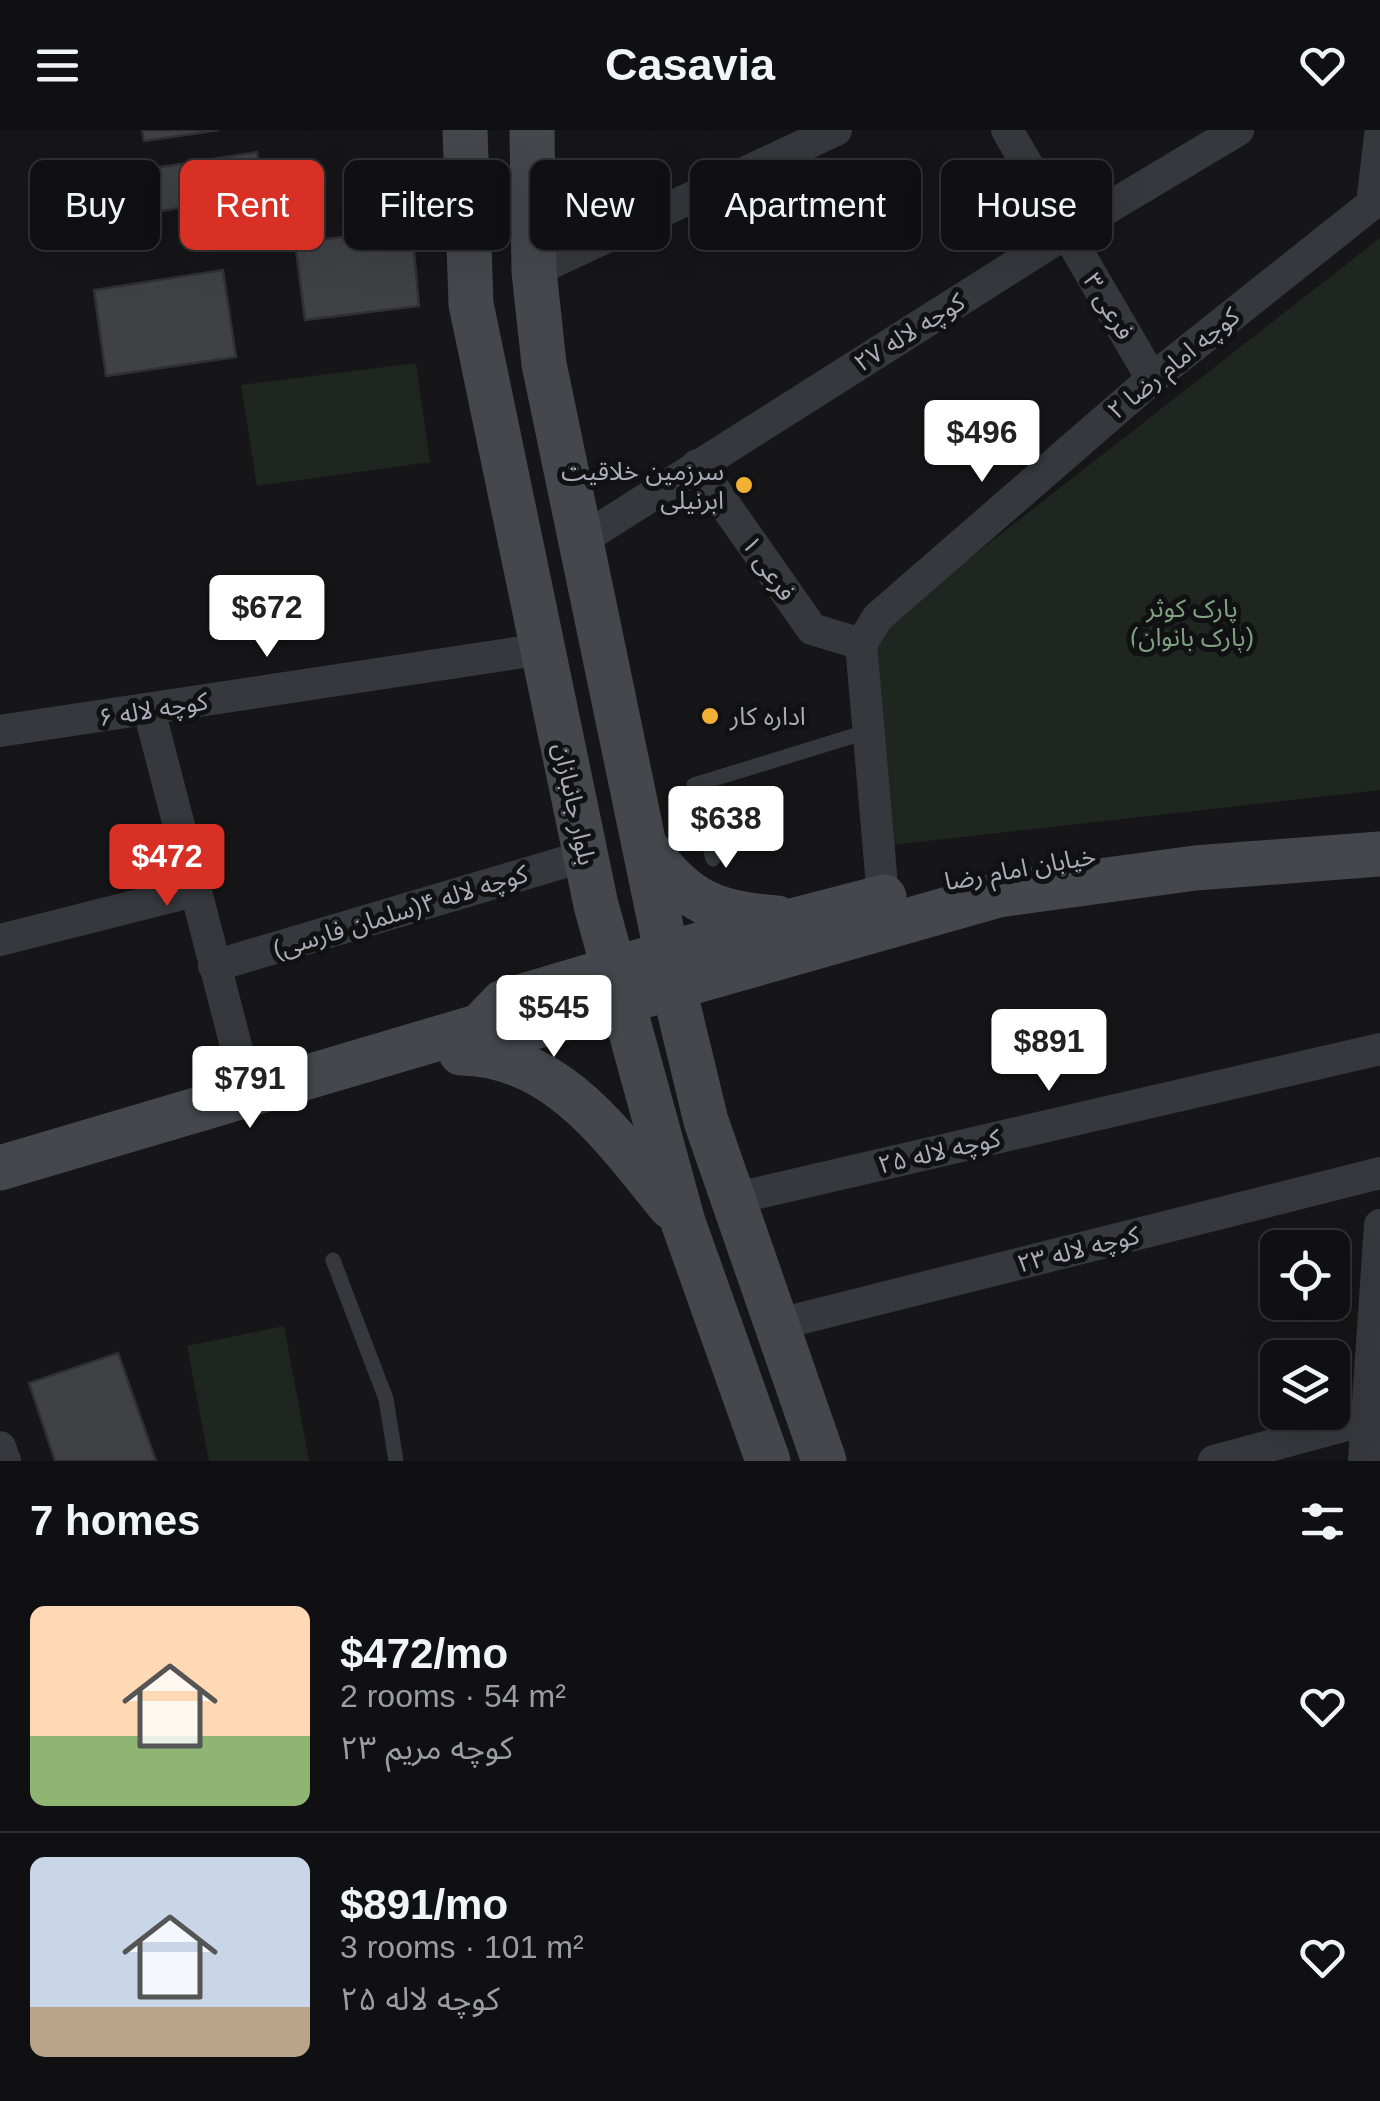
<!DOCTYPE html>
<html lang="en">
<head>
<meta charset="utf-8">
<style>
  :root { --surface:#101012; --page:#1e1e20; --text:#f1f3f6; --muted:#9c9d9f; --line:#303032; --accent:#d93025 }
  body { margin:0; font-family:Helvetica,"Noto Sans Arabic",sans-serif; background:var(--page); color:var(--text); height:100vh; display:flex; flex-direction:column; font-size:38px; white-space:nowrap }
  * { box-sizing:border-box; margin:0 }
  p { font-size:32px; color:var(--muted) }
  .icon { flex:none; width:55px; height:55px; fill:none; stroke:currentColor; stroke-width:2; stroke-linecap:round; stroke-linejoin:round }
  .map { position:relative; height:1331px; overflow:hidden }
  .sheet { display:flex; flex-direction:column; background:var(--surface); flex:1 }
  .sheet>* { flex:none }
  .hud { position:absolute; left:30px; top:30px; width:1320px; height:90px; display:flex; gap:20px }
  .buttons { position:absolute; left:1260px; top:1100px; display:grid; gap:20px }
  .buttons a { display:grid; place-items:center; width:90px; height:90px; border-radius:15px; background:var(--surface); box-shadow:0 10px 40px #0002,0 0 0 2px var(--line); font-size:50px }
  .price { position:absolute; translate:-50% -85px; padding:0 22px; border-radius:10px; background:#fff; color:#222; font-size:32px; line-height:65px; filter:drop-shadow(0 2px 5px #0008) }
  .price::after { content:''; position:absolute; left:50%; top:60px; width:30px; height:22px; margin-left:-15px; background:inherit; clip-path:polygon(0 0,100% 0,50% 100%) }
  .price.current { background:var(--accent); color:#fff }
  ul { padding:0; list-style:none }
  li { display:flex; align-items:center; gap:30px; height:250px; padding:0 30px }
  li+li { border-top:2px solid var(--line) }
  li span { display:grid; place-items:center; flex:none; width:280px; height:200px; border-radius:15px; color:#555 }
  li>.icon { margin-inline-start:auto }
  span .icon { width:120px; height:120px; fill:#fffc; stroke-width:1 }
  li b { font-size:42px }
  h2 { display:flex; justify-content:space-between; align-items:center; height:120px; padding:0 30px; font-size:42px }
  .tag { padding:0 35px; border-radius:15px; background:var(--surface); box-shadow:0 10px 40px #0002,0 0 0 2px var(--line); font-size:35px; line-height:90px }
  .tag.current { background:var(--accent); color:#fff }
  header { display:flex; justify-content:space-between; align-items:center; height:130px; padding:0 30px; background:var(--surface); font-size:45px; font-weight:800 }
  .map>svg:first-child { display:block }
  .green { fill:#1e261f }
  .building { fill:#404145; stroke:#303034; stroke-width:2.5 }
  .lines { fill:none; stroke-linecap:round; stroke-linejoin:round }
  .lane { stroke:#37383d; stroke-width:15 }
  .street { stroke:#37383d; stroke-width:32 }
  .secondary { stroke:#45474d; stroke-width:45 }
  .poi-dot { fill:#f2b134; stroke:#111113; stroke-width:4 }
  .labels { text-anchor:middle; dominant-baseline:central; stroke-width:10; stroke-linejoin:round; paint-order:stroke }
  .street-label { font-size:25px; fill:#a8adb8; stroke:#111113 }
  .poi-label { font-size:25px; fill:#a8adb8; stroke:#111113; text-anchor:end }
  .park-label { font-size:25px; fill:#7fa381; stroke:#111113 }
</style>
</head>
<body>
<header><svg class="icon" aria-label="menu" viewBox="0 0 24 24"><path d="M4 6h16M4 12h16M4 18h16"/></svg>Casavia<svg class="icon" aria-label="heart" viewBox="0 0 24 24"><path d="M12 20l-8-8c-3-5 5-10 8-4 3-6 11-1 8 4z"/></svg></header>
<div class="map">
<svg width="1380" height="1331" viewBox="0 0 1380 1331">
  <rect width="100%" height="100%" fill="#161618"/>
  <!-- green -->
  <g class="green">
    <polygon points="1380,108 1380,660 892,715 874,503"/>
    <polygon points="416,233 430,332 257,356 241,255"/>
    <polygon points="284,1196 309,1331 209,1331 187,1216"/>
  </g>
  <!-- building -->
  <g class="building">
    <polygon points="142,0 219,0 144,11"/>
    <polygon points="257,22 263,63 156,82 147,39"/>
    <polygon points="412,98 419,176 305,190 295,113"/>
    <polygon points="223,140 236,227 106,246 94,160"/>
    <polygon points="118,1223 156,1331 55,1331 29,1253"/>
  </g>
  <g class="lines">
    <!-- lane -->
    <g class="lane">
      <polyline points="713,729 694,655 866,602"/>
      <polyline points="333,1130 386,1269 396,1331"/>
    </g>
    <!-- street -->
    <g class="street">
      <polyline points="1007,0 1152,249"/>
      <polyline points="1372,74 1380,6"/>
      <polyline points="534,141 836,0"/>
      <polyline points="697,335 812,499 861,514"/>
      <polyline points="583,409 1066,103 1238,0"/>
      <polyline points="149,580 248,962"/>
      <polyline points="0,601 543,519"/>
      <polyline points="883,767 861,514 878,487 1152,249 1372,74"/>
      <polyline points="0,810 194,761"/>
      <polyline points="214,836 585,726"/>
      <polyline points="732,1069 1380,919"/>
      <polyline points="775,1195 1380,1043"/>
      <polyline points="0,1317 5,1331"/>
      <polyline points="1214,1331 1365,1290"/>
      <polyline points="1364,1331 1380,1095"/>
    </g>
    <!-- secondary -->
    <g class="secondary">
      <polyline points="465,0 471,174 596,775 683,1092 768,1331"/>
      <polyline points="532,0 534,141 544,234 674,859 706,991 824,1331"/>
      <path d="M650,722C686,771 716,784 777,788"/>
      <polyline points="480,896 503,872 668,823 884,767"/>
      <path d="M461,923C558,924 615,1009 671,1077"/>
      <polyline points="0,1038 480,896 516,902 998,765 1195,738 1380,724"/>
    </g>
  </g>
  <!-- markers -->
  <g class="poi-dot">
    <circle cx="744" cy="355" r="10"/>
    <circle cx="710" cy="586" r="10"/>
  </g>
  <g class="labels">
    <!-- street labels -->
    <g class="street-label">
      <text transform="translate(1109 176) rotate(59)">فرعی ۳</text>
      <text transform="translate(909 202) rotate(-32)">کوچه لاله ۲۷</text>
      <text transform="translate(1173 233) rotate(-39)">کوچه امام رضا ۲</text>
      <text transform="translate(769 438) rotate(55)">فرعی ۱</text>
      <text transform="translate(153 579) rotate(-9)">کوچه لاله ۶</text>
      <text transform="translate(575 674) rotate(78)">بلوار جانبازان</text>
      <text transform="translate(1020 738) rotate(-10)">خیابان امام رضا</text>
      <text transform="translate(400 781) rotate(-17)">کوچه لاله ۴(سلمان فارسی)</text>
      <text transform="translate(939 1021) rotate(-13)">کوچه لاله ۲۵</text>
      <text transform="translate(1078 1119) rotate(-14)">کوچه لاله ۲۳</text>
    </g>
    <!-- poi labels -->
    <g class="poi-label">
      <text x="724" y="341">سرزمین خلاقیت<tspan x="724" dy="29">ابرنیلی</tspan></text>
      <text x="730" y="586" text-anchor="start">اداره کار</text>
    </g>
    <!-- park labels -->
    <g class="park-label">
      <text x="1192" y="478">پارک کوثر<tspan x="1192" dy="29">(پارک بانوان)</tspan></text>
    </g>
  </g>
</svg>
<div class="buttons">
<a><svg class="icon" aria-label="locate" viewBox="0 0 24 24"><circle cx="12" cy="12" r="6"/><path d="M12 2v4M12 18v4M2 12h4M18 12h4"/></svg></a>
<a><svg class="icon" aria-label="layers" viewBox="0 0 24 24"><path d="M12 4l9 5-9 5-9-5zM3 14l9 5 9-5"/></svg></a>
</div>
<b class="price" style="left:982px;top:355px">$496</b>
<b class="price" style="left:267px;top:530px">$672</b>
<b class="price" style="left:726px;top:741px">$638</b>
<b class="price current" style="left:167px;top:779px">$472</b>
<b class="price" style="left:554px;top:930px">$545</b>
<b class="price" style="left:1049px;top:964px">$891</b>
<b class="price" style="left:250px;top:1001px">$791</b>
<div class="hud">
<a class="tag">Buy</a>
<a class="tag current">Rent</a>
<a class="tag">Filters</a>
<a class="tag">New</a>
<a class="tag">Apartment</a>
<a class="tag">House</a>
</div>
</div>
<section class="sheet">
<h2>7 homes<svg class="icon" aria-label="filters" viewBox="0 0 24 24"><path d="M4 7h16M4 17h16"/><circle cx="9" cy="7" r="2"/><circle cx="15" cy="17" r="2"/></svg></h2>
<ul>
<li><span style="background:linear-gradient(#ffd9b3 65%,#8fb573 0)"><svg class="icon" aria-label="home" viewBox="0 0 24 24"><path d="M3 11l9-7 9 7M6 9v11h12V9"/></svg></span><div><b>$472/mo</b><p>2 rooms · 54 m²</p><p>کوچه مریم ۲۳</p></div><svg class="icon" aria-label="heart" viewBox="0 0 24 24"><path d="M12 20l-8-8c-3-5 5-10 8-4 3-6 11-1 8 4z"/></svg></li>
<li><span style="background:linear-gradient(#c9d6e8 75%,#b9a48a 0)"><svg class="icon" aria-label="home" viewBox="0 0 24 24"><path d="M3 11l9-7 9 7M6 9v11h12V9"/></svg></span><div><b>$891/mo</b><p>3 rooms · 101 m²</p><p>کوچه لاله ۲۵</p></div><svg class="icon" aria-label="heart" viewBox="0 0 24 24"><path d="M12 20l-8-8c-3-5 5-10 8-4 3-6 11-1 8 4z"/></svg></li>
</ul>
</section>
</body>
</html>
